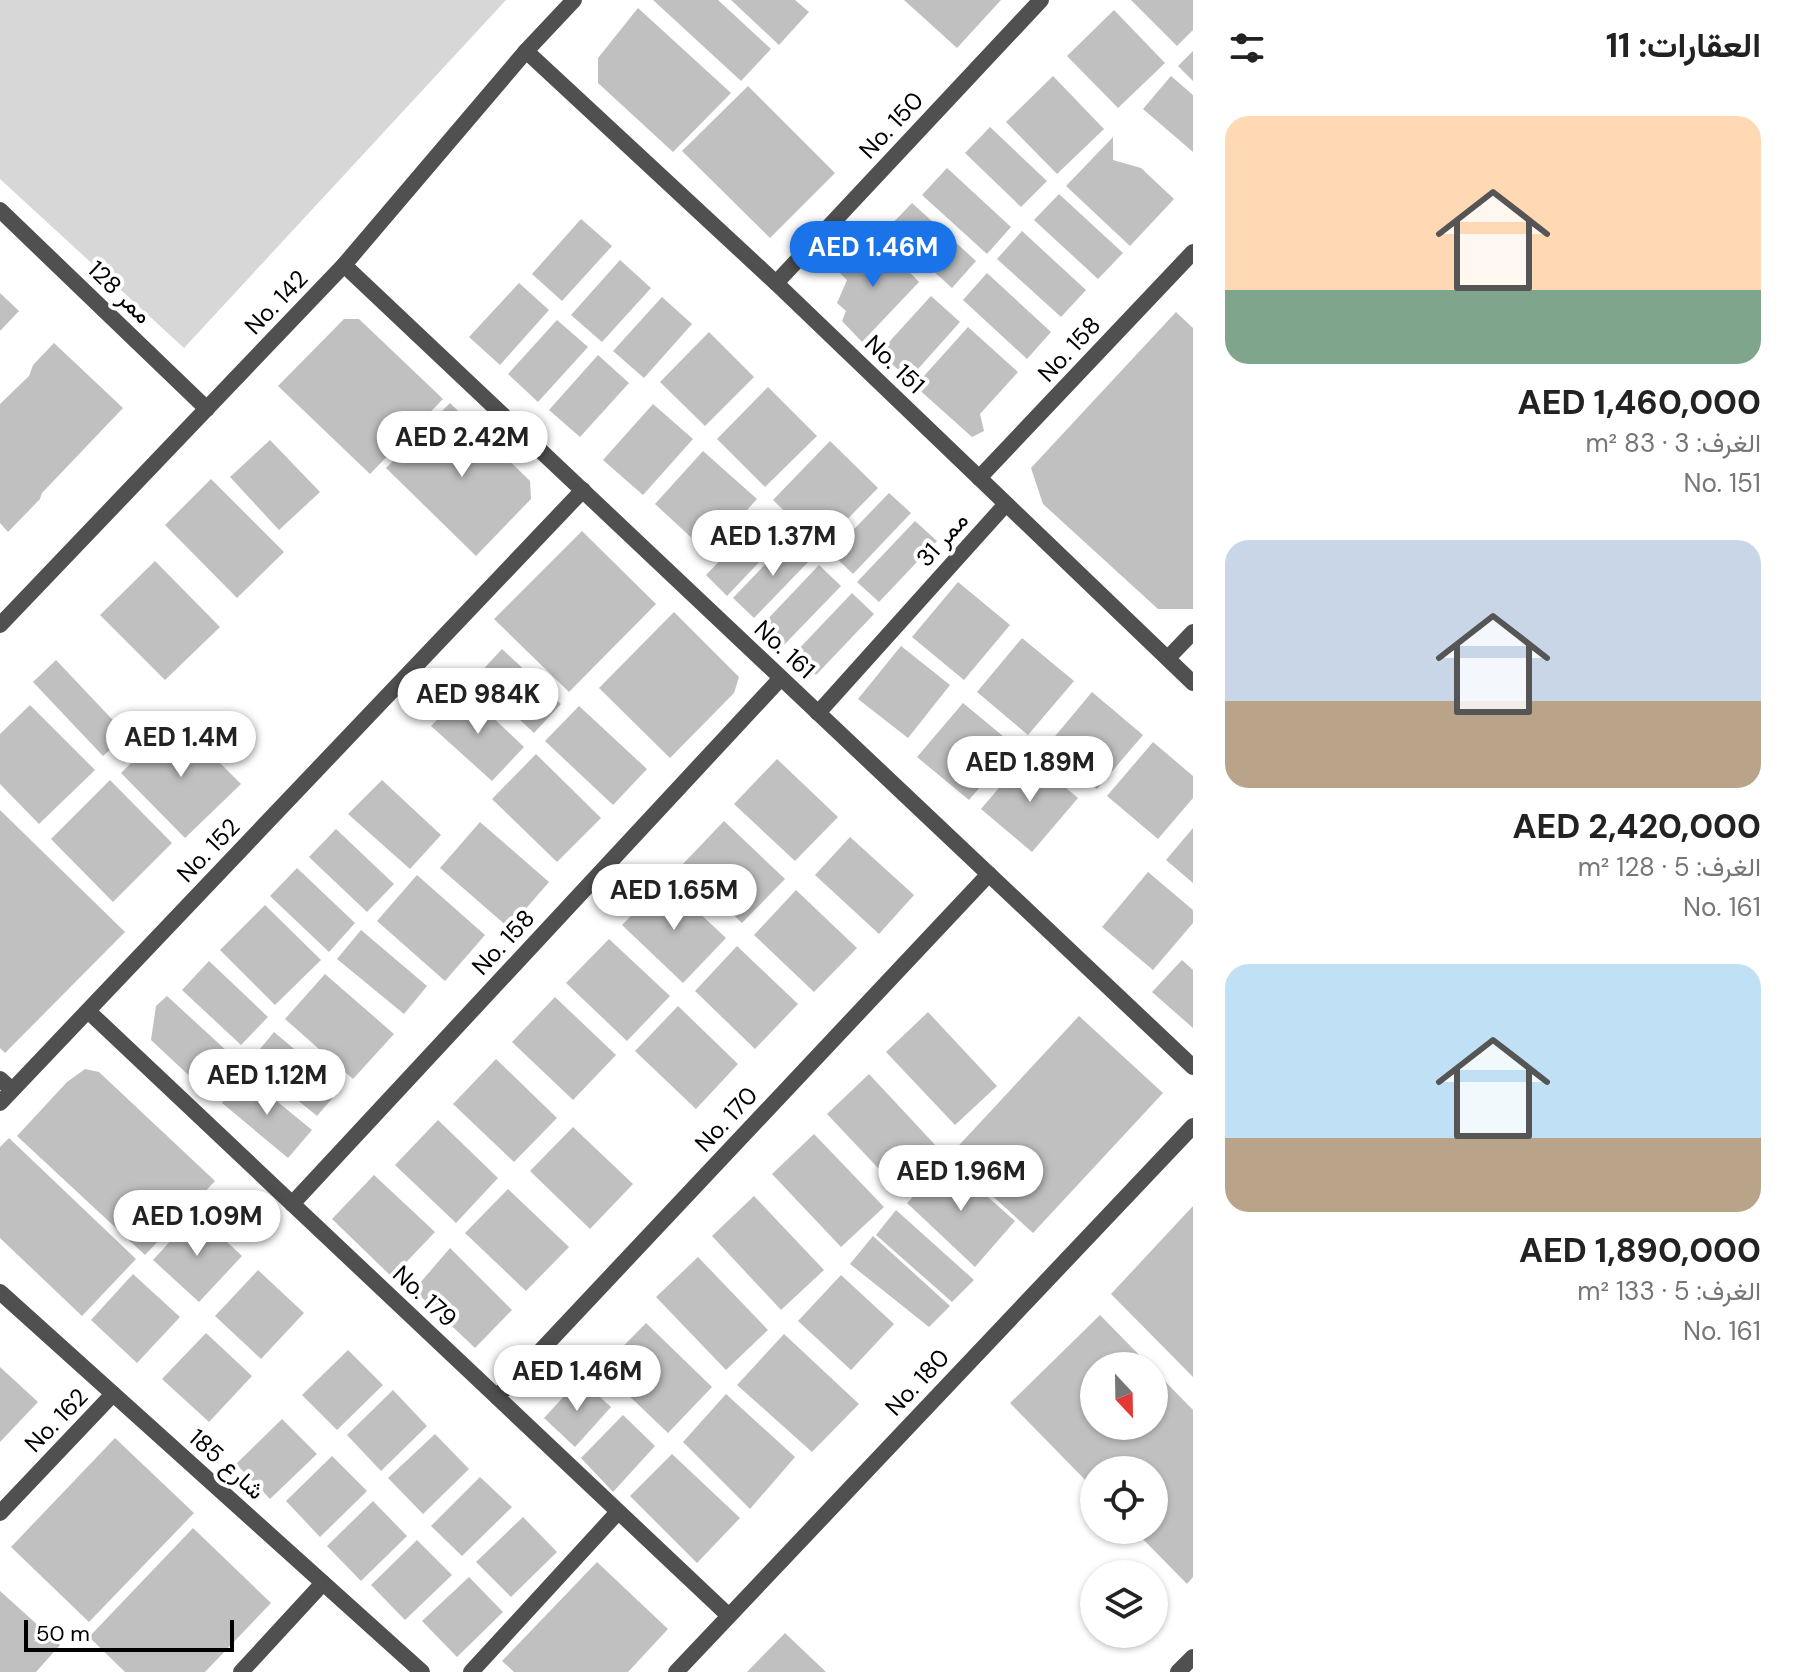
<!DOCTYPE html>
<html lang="ar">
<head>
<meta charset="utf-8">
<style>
  :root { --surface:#fff; --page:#f2f2f2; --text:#222; --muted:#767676; --accent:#1a73e8 }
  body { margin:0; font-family:"DM Sans",Vazirmatn,sans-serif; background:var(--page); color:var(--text); direction:rtl; height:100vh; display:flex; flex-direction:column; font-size:30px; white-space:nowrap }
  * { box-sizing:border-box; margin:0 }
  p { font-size:26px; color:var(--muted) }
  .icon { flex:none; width:44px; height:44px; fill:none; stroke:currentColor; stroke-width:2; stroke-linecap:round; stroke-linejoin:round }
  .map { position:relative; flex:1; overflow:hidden; direction:ltr }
  .drawer { display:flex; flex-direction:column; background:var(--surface); width:600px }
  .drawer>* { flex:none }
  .needle { width:52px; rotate:158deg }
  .tools { position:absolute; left:1080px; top:1352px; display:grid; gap:16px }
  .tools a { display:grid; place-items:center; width:88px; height:88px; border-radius:50%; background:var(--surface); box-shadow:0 2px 6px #0004; font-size:40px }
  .scale { position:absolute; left:24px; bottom:20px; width:210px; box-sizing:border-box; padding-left:8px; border:4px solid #000; border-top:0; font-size:22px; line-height:28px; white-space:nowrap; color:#000; -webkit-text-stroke:6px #fff; paint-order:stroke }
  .price { position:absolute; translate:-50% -68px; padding:0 18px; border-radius:28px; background:#fff; color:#222; font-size:26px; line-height:52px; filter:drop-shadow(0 2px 4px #0008) }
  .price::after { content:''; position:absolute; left:50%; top:48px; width:24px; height:18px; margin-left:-12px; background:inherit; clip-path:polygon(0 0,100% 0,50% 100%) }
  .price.active { background:var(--accent); color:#fff }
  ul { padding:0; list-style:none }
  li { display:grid; align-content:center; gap:16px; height:424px; padding:0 32px }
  li span { display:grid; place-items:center; height:248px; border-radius:24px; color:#555 }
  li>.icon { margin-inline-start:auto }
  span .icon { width:144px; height:144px; fill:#fffc; stroke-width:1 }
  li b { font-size:34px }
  h2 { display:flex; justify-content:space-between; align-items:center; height:96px; padding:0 32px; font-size:34px }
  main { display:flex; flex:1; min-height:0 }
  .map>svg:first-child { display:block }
  .green { fill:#d7d7d7 }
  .building { fill:#c0c0c0 }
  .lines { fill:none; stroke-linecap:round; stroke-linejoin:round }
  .street { stroke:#505050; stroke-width:16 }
  .labels { text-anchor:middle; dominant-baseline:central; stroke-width:8; stroke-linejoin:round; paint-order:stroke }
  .street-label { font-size:24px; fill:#000; stroke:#fff }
</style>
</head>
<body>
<main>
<section class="drawer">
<h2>العقارات: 11<svg class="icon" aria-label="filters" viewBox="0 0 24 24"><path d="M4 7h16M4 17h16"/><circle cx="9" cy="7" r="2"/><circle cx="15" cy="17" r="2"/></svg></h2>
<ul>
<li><span style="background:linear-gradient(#ffd9b3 70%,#7fa58c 0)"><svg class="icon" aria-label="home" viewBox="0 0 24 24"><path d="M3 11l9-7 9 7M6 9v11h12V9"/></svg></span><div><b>AED 1,460,000</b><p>الغرف: 3 · 83 m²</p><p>No. 151</p></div></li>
<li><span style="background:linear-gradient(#c9d6e8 65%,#b9a48a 0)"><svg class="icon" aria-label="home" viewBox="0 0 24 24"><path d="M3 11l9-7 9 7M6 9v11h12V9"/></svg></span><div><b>AED 2,420,000</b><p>الغرف: 5 · 128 m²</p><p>No. 161</p></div></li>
<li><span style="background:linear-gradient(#bfe0f5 70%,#b9a48a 0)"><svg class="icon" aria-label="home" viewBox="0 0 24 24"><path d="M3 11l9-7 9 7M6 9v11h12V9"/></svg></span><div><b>AED 1,890,000</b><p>الغرف: 5 · 133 m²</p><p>No. 161</p></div></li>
</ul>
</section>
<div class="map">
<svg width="1193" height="1672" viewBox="0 0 1193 1672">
  <rect width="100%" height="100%" fill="#fff"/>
  <!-- green -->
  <polygon class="green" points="0,0 506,0 184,348 0,179"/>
  <!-- building -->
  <g class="building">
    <polygon points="653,0 718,0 771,49 741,81"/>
    <polygon points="731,0 795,0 809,12 779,45"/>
    <polygon points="904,0 1001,0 957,48"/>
    <polygon points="1131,0 1193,0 1193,30 1177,46"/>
    <polygon points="638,8 731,93 673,152 598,83 598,58"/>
    <polygon points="1114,10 1165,63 1118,108 1067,56"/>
    <polygon points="1193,51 1193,81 1178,66"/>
    <polygon points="1053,76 1104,129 1057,174 1006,122"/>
    <polygon points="1171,76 1193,95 1193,152 1143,109"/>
    <polygon points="748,86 835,173 770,238 682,151"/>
    <polygon points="990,127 1047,181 1021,207 965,153"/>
    <polygon points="1113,137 1113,160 1141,168 1174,199 1130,246 1066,186"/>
    <polygon points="947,168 1011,227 987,254 922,195"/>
    <polygon points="1059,194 1123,253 1098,279 1034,220"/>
    <polygon points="912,203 976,261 952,288 887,229"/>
    <polygon points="581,219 612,246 562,301 532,274"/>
    <polygon points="1022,231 1086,290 1061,317 997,259"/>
    <polygon points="877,238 919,282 862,342 842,321 846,311 837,303 847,280 840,273"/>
    <polygon points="620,260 651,288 602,342 571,315"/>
    <polygon points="987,273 1051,332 1027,359 963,300"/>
    <polygon points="519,283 549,310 500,365 469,337"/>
    <polygon points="0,293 19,311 0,331"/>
    <polygon points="931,296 960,322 909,379 879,353"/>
    <polygon points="662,297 692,324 644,378 613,351"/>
    <polygon points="1176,312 1193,328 1193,609 1158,609 1043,504 1031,468"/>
    <polygon points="344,319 359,319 443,399 370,474 278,386"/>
    <polygon points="557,320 588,347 538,402 508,374"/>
    <polygon points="968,327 1018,372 980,414 984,431 972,437 915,386"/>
    <polygon points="709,332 754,377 705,426 660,382"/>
    <polygon points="54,343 123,408 42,493 40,499 8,532 0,523 0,404 29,376 33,365"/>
    <polygon points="598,355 629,383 580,437 549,410"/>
    <polygon points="768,387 817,436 765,487 717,439"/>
    <polygon points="450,403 530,481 531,499 476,556 386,468"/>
    <polygon points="653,404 693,439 643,495 603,460"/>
    <polygon points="270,440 320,492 279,530 230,477"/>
    <polygon points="830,441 878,488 821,546 773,500"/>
    <polygon points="703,451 757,499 708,553 655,504"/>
    <polygon points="211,479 284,552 237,598 165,525"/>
    <polygon points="889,493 911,513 853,574 831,553"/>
    <polygon points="764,515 785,535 727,596 706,575"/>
    <polygon points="915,521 937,541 879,602 857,582"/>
    <polygon points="582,531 656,604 569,692 494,619"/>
    <polygon points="791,537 812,558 754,618 733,598"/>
    <polygon points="155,561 220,627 165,680 100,615"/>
    <polygon points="819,565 841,586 783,646 761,626"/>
    <polygon points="958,582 1010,625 964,680 912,637"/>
    <polygon points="852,593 874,614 816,675 794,654"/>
    <polygon points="674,612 739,677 734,693 670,758 599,688"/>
    <polygon points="1022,638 1074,681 1028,735 977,692"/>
    <polygon points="901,646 950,685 908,738 858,699"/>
    <polygon points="502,649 561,704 534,733 475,678"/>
    <polygon points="56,660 127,735 103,756 33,682"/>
    <polygon points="465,691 524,747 492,781 431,726"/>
    <polygon points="1092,692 1143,735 1097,789 1046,747"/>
    <polygon points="963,703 1015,746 969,800 917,757"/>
    <polygon points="30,705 95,770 39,824 0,784 0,734"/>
    <polygon points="579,706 647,769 613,805 545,741"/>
    <polygon points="176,719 241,784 185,838 121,773"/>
    <polygon points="1153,742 1193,776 1193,798 1158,839 1107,796"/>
    <polygon points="536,754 601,818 557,862 492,799"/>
    <polygon points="1027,755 1078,798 1032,852 981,809"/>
    <polygon points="777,759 838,817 795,861 734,804"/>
    <polygon points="110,780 172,843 113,902 51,839"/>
    <polygon points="382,780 441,835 410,869 348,814"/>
    <polygon points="0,810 125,932 5,1053 0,1048"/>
    <polygon points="724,821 785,879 742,923 681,866"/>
    <polygon points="480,822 549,882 509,928 440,868"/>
    <polygon points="1193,828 1193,883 1166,860"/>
    <polygon points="336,829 394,884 367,912 309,857"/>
    <polygon points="850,837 914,895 879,934 815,875"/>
    <polygon points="297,868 355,923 329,952 270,896"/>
    <polygon points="1148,872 1193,910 1193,923 1153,970 1102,927"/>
    <polygon points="417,875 485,935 445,981 377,921"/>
    <polygon points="665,881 726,938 683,983 622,925"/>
    <polygon points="796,890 857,948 814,992 754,935"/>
    <polygon points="265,905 321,960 275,1005 220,950"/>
    <polygon points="361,930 427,986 404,1014 337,959"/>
    <polygon points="609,939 670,996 627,1041 566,983"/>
    <polygon points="737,946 798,1004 755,1049 695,991"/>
    <polygon points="1182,960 1193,970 1193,1028 1152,992"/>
    <polygon points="209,961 268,1017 241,1045 182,990"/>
    <polygon points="325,974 394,1034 353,1079 285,1019"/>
    <polygon points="167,996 228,1052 198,1084 151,1040 156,1006"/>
    <polygon points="555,997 616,1055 573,1100 512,1042"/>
    <polygon points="678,1006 738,1064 696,1109 635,1051"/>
    <polygon points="928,1012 997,1086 955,1125 886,1052"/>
    <polygon points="1079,1016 1163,1093 1033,1233 949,1156"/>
    <polygon points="274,1032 341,1088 317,1116 250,1061"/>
    <polygon points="496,1059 557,1118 514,1162 453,1104"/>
    <polygon points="85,1069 99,1072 215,1181 145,1255 17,1136 67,1082"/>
    <polygon points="869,1074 938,1148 896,1187 827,1114"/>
    <polygon points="245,1075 312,1130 288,1158 222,1103"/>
    <polygon points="438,1120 498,1178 456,1223 395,1165"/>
    <polygon points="573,1127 633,1184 590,1229 530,1171"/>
    <polygon points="814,1134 884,1207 841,1247 772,1174"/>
    <polygon points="9,1138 136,1259 82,1316 0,1238 0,1147"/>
    <polygon points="947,1161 1015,1221 975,1267 907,1203"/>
    <polygon points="374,1175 435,1232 392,1277 332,1219"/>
    <polygon points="508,1189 569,1247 526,1291 465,1233"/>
    <polygon points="754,1196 824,1270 781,1310 712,1236"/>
    <polygon points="1193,1206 1193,1377 1111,1294"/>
    <polygon points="896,1210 974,1280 952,1302 876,1235"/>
    <polygon points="196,1213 242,1256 199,1302 153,1260"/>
    <polygon points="873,1236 950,1306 929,1327 850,1264"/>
    <polygon points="450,1248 512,1310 475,1348 414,1290"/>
    <polygon points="698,1257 768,1330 726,1370 656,1297"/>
    <polygon points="258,1270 304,1313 261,1359 215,1316"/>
    <polygon points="133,1274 180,1317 137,1363 91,1320"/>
    <polygon points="841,1275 894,1324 851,1370 798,1321"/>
    <polygon points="1100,1315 1150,1366 1094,1366 1094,1426 1154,1426 1154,1370 1193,1410 1193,1577 1187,1584 1134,1530 1154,1530 1154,1470 1094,1470 1094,1489 1010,1403"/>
    <polygon points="646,1323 712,1387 668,1433 601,1369"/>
    <polygon points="206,1333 252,1376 209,1422 162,1379"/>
    <polygon points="784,1334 859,1404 812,1452 737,1385"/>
    <polygon points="348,1350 383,1385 337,1430 302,1395"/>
    <polygon points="0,1367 38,1402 0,1442"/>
    <polygon points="580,1379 611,1407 575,1447 544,1418"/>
    <polygon points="393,1390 427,1426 381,1471 347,1435"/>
    <polygon points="726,1394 795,1457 750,1509 683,1442"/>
    <polygon points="623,1415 655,1446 613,1492 581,1458"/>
    <polygon points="282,1419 317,1454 270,1499 236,1464"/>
    <polygon points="435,1434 469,1469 423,1514 388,1478"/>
    <polygon points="115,1438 194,1513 89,1622 11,1547"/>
    <polygon points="672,1454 740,1518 697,1563 630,1496"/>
    <polygon points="332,1456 367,1491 320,1537 286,1501"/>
    <polygon points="480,1477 512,1507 462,1556 431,1526"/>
    <polygon points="373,1501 407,1536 361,1581 327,1546"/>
    <polygon points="523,1517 557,1552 511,1597 476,1562"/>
    <polygon points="193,1528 271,1603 205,1672 125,1672 89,1637"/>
    <polygon points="417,1540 452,1575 405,1620 371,1585"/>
    <polygon points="597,1562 668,1629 628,1672 514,1672 502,1661"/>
    <polygon points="469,1577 503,1612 457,1657 422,1621"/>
    <polygon points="0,1591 60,1645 36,1672 0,1672"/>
    <polygon points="785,1633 826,1672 747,1672"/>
  </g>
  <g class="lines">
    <!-- street -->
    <g class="street">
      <polyline points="526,51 776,283 1193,683"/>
      <polyline points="0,210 207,409"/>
      <polyline points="344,265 1193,1067"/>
      <polyline points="776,283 1041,0"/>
      <polyline points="979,478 1193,252"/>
      <polyline points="0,625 344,265 526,51 574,0"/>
      <polyline points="1168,658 1193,632"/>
      <polyline points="818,713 1006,504"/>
      <polyline points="88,1011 728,1615"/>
      <polyline points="0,1079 12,1090"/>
      <polyline points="0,1103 583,490"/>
      <polyline points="292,1204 781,678"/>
      <polyline points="0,1292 422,1672"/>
      <polyline points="497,1397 989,874"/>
      <polyline points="0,1513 113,1394"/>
      <polyline points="241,1672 323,1583"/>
      <polyline points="471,1672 618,1512"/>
      <polyline points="676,1672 1193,1126"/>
      <polyline points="1178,1672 1193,1657"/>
    </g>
  </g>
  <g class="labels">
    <!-- street labels -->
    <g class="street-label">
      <text transform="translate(891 125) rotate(-47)">No. 150</text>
      <text transform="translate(120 292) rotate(44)">ممر 128</text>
      <text transform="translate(276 302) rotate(-46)">No. 142</text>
      <text transform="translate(1069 349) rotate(-47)">No. 158</text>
      <text transform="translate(895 364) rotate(44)">No. 151</text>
      <text transform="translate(942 539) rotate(-48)">ممر 31</text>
      <text transform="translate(785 649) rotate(43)">No. 161</text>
      <text transform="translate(208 850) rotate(-46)">No. 152</text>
      <text transform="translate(503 942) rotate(-47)">No. 158</text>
      <text transform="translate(726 1119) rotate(-47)">No. 170</text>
      <text transform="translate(425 1296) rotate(43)">No. 179</text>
      <text transform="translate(917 1382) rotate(-47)">No. 180</text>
      <text transform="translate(56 1420) rotate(-46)">No. 162</text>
      <text transform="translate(227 1464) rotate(42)">شارع 185</text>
    </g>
  </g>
</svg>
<div class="tools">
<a><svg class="needle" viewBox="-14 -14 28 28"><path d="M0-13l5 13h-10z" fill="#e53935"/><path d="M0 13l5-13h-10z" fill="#767676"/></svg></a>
<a><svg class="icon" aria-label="locate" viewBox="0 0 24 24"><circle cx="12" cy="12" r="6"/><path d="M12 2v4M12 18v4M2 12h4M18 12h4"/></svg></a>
<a><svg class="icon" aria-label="layers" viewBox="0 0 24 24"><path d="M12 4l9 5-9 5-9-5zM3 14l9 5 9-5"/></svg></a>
</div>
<div class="scale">50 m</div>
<b class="price active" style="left:873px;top:289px">AED 1.46M</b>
<b class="price" style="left:462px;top:479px">AED 2.42M</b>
<b class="price" style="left:773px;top:578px">AED 1.37M</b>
<b class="price" style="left:478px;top:736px">AED 984K</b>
<b class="price" style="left:181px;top:779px">AED 1.4M</b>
<b class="price" style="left:1030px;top:804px">AED 1.89M</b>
<b class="price" style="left:674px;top:932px">AED 1.65M</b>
<b class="price" style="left:267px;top:1117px">AED 1.12M</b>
<b class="price" style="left:961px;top:1213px">AED 1.96M</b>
<b class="price" style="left:197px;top:1258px">AED 1.09M</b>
<b class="price" style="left:577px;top:1413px">AED 1.46M</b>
</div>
</main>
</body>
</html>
